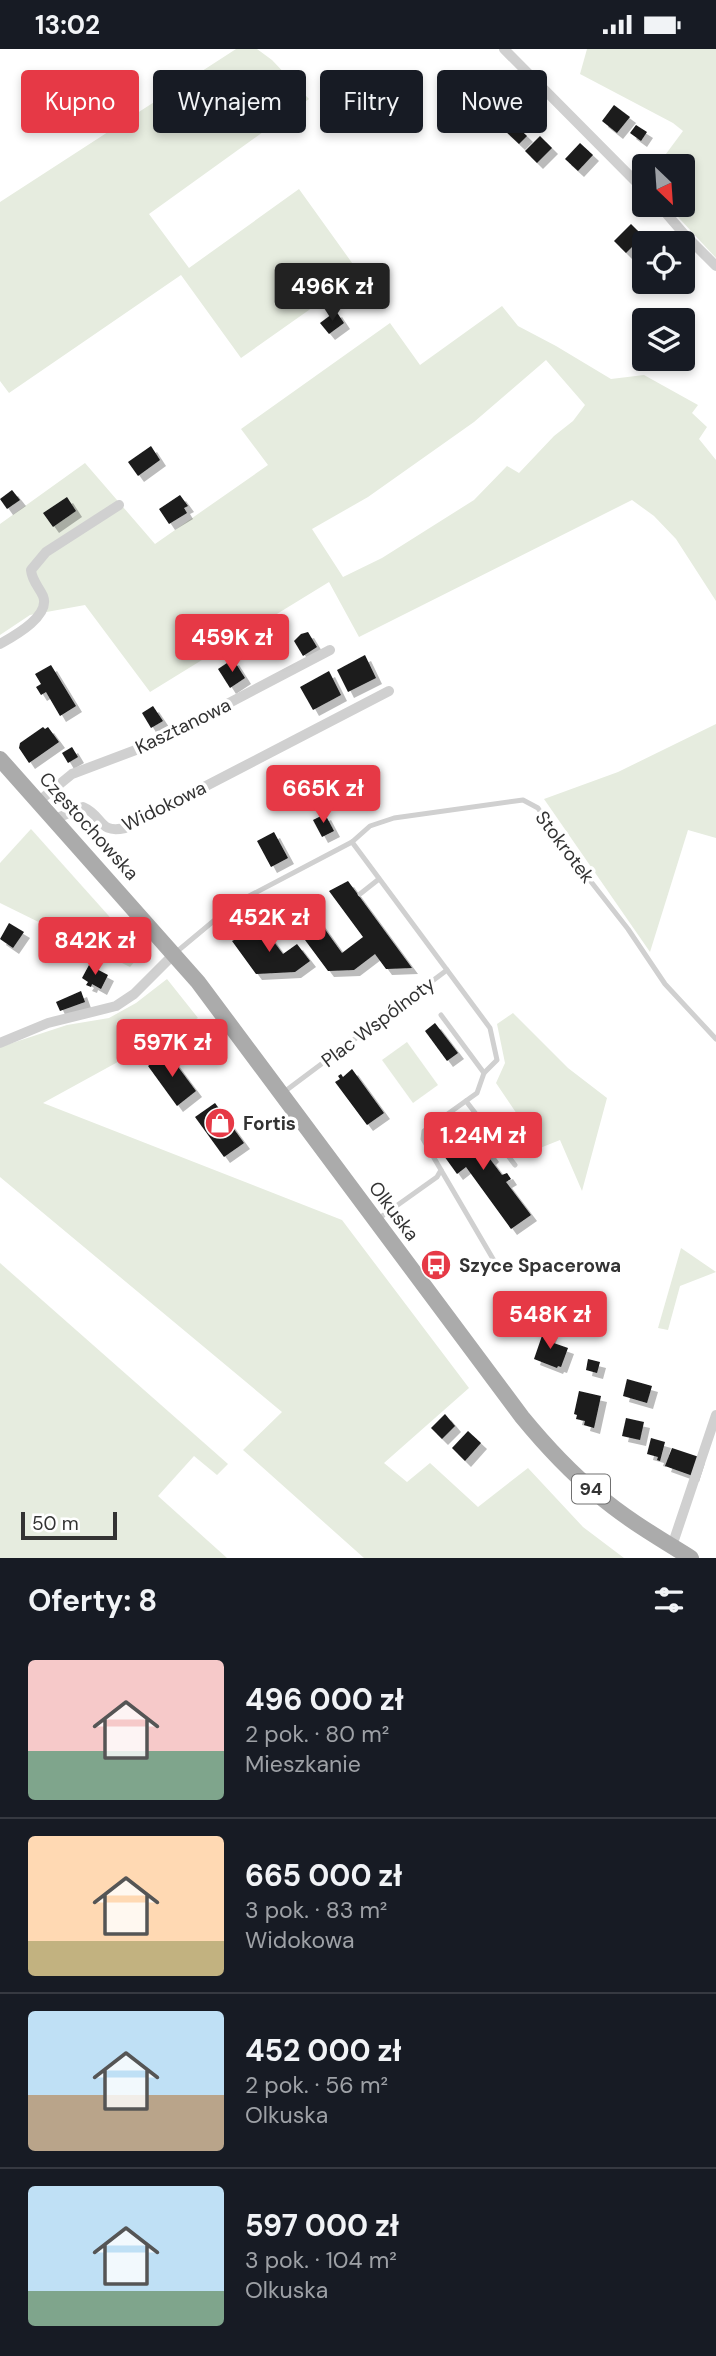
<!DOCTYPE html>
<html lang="pl">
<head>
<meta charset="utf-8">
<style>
  :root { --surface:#171b24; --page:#20242c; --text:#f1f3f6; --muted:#9ea1a6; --line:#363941; --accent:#e63946 }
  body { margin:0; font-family:"DM Sans",sans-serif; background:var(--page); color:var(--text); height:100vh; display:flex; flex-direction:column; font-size:26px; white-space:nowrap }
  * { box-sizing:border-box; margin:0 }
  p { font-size:23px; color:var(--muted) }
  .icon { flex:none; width:38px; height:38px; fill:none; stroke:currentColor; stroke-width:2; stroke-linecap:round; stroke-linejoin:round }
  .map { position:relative; height:1509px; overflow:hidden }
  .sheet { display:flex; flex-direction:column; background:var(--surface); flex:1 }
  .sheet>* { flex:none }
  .banner { position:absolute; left:21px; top:21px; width:676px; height:63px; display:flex; gap:14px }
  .needle { width:46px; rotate:155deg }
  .fabs { position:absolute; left:632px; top:105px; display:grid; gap:14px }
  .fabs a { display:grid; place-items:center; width:63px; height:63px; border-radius:7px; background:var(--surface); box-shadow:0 4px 10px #0003; font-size:35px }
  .scale { position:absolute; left:21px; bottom:18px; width:96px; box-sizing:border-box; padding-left:7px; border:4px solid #333; border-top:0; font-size:19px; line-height:24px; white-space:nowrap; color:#333; -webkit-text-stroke:5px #fff; paint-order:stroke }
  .price { position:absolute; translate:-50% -60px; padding:0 16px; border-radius:7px; background:var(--accent); color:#fff; font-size:23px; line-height:46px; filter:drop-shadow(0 2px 4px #0008) }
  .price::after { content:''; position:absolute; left:50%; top:42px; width:21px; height:16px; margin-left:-10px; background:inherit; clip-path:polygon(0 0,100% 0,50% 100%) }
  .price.current { background:#222; color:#fff }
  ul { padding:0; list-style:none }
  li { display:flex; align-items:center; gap:21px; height:175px; padding:0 28px }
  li+li { border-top:2px solid var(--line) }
  li span { display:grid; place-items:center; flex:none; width:196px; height:140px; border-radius:7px; color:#555 }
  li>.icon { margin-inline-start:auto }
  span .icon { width:84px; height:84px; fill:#fffc; stroke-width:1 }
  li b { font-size:30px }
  h2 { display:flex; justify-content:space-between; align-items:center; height:84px; padding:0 28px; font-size:30px }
  .chip { padding:0 24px; border-radius:7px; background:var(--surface); box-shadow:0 4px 10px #0003; font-size:24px; line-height:63px }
  .chip.current { background:var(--accent); color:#fff }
  .status { display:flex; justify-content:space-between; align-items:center; height:49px; padding:0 35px; background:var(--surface); direction:ltr }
  .status svg { height:19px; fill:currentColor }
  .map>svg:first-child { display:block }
  .green { fill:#e6ecdf; fill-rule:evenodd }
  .building { fill:#1a1a1a; filter:url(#shadow) }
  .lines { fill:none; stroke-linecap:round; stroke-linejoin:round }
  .service { stroke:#d0d0d0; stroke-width:5 }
  .minor { stroke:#d0d0d0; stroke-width:10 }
  .primary { stroke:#ababab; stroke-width:16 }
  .labels { text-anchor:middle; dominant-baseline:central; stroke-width:7; stroke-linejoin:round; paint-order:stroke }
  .shield { fill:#fff; stroke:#707070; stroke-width:2 }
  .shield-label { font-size:18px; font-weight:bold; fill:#333 }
  .street-label { font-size:19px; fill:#333; stroke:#fff }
  .poi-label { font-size:19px; font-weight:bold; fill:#333; stroke:#fff; text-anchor:start }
</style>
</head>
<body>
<div class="status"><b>13:02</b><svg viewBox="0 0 49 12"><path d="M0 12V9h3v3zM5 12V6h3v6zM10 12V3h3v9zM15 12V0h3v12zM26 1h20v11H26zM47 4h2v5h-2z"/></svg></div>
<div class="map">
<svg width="716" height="1509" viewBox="0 0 716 1509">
  <defs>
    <filter id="shadow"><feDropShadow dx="6" dy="6" stdDeviation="0" flood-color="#0004"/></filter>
  </defs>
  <rect width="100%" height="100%" fill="#fff"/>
  <!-- green -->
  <g class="green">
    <polygon points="236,0 257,0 272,11 309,50 149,165 189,219 299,140 360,225 241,309 181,226 9,344 0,332 0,153"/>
    <polygon points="587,0 716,0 716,209 667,156 682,156 682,117 657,117 683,82 673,74 580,25"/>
    <path d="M502,257L518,277L556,297L611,330L644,326L698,356L692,364L707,378L699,390L716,411V552L676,490L654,467L632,451L359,588L329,533L150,643L85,556L30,566L0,586V475L85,414L155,495L268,416L241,380L390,274L420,316ZM546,311L585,356L573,372L554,387L519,424L507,417L474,451L382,509L343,528L312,480L368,448L474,373Z"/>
    <polygon points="716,675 716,789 688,781 650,903 544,750 618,723"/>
    <polygon points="31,780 142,904 130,918 0,854 0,814"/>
    <polygon points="167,930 198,969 43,1054 342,1171 469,1339 384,1414 407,1433 430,1414 478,1458 528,1419 583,1478 624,1509 364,1509 243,1401 282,1363 0,1128 0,998 67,976 109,969 136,954"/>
    <polygon points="513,964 568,1019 607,1049 582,1142 560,1091 540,1099 496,1034 505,1014 497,975"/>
    <polygon points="407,993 438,1036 413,1054 382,1011"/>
    <polygon points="681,1199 716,1223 680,1237 668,1281 658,1279"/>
    <polygon points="0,1214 228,1415 217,1426 194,1407 158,1447 227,1509 0,1509"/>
  </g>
  <!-- building -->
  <g class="building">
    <polygon points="614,56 630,68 617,84 602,72"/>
    <polygon points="507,68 527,87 519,95 499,76"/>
    <polygon points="636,76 647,83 641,92 630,84"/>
    <polygon points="540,87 552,99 537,114 525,102"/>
    <polygon points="580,94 593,106 578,122 565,110"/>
    <polygon points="631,175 643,187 626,204 614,192"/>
    <polygon points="336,262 344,274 329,285 320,274"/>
    <polygon points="151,397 160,411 138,427 128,413"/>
    <polygon points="12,441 20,451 7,460 0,450"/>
    <polygon points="180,446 188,457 184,459 187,464 169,475 159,460"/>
    <polygon points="67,448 76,462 53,478 43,464"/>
    <polygon points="308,583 317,598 303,607 294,592 301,585"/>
    <polygon points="365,606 376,629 348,643 337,621"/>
    <polygon points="233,610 245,629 230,639 218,620"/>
    <polygon points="51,616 76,657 60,667 46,643 41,646 36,638 41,635 35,625"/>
    <polygon points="329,622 341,646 313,661 300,638"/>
    <polygon points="153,657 163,672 151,679 142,664"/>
    <polygon points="43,678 45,680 48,678 59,693 29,714 19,699 20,694"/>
    <polygon points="72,698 78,708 68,714 62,704"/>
    <polygon points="325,765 334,782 322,788 313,771"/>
    <polygon points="274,783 288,809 271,818 257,792"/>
    <polygon points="348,832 412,919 386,920 375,905 354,921 328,922 285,864 306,854 342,904 363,888 329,842"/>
    <polygon points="9,874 24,883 13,899 0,890"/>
    <polygon points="262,877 283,905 297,895 310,912 295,923 256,925 232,892"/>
    <polygon points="89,916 108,926 101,940 92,935 91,938 86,936 88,933 82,929"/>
    <polygon points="81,942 85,953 60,962 56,953"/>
    <polygon points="435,974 458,1004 447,1012 425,982"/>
    <polygon points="167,1003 196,1042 177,1057 148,1017"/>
    <polygon points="352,1020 384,1064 367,1076 335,1033 340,1030 338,1027 341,1025 343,1028"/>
    <polygon points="215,1054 244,1094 224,1108 195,1068"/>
    <polygon points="464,1075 476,1091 483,1085 490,1096 483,1101 485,1103 488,1100 493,1107 490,1110 502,1126 507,1124 511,1130 506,1133 531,1166 511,1180 466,1118 457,1125 434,1093 443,1086 445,1088"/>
    <polygon points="545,1278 553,1280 548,1292 568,1299 561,1318 558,1317 557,1319 534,1310"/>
    <polygon points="588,1310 600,1313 597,1324 586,1321"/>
    <polygon points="627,1330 652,1337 647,1354 623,1347"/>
    <polygon points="579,1342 601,1347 594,1379 584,1376 585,1372 576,1370 577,1366 574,1365"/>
    <polygon points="445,1365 455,1377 442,1390 431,1379"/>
    <polygon points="626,1369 644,1373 640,1391 622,1387"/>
    <polygon points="468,1382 481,1394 465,1412 452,1399"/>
    <polygon points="651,1389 665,1393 660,1412 657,1411 658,1408 647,1405"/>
    <polygon points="672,1399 699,1408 693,1427 665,1417"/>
  </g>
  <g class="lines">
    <!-- service -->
    <g class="service">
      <polyline points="360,845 379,830"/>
      <polyline points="174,905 234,855 352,793 370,777 394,769 523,751 538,759 556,788 628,880 665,935 716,990"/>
      <polyline points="441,966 484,1024"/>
      <polyline points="284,1043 447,921 352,793"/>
      <polyline points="466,1052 515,1116"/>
      <polyline points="441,1121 496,1215"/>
      <polyline points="378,1170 437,1128 441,1121 423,1090 424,1082 477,1044 484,1024 497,1011 490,979 447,921"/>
    </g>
    <!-- minor -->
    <g class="minor">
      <polyline points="504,0 644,141"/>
      <polyline points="659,156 684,185 716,217"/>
      <path d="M0,595C14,587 51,567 43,547C39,538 32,532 31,521L46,503L119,456"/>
      <polyline points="39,752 72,725 149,696 330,601"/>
      <path d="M55,770L83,758C104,767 98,785 125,779L389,642"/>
      <polyline points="0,994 48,974 116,957 134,945 174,905"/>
      <polyline points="672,1497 716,1366"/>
    </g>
    <!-- primary -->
    <path class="primary" d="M0,710L198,933L522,1368C545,1396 569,1422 597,1445C626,1470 659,1489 691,1509"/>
  </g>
  <!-- icons -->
  <defs>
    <g id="shop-disc" transform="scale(1.575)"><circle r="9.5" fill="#e63946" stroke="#fff"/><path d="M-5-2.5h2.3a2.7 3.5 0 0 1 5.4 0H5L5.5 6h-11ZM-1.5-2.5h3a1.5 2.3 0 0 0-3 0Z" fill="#fff"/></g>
    <g id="bus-disc" transform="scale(1.575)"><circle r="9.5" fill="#e63946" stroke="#fff"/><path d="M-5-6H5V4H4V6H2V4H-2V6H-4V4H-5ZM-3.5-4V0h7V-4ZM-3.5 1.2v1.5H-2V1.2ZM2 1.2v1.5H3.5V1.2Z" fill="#fff"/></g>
  </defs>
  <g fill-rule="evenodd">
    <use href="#shop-disc" x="220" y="1074"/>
    <use href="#bus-disc" x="436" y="1216"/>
  </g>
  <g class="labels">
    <!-- shield labels -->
    <rect class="shield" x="572" y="1425.5" width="38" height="29" rx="5"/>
    <g class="shield-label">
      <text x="591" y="1440">94</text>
    </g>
    <!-- street labels -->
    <g class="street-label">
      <text transform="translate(183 677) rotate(-26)">Kasztanowa</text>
      <text transform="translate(164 757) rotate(-26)">Widokowa</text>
      <text transform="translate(89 777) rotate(48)">Częstochowska</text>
      <text transform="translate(565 798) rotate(53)">Stokrotek</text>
      <text transform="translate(378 973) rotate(-37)">Plac Wspólnoty</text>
      <text transform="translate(394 1162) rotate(53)">Olkuska</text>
    </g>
    <!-- poi labels -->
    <g class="poi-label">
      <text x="243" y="1074">Fortis</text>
      <text x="459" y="1216">Szyce Spacerowa</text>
    </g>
  </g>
</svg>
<div class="fabs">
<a><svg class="needle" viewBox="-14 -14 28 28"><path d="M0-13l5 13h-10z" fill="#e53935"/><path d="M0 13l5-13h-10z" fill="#9ea1a6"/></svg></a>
<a><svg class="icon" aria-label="locate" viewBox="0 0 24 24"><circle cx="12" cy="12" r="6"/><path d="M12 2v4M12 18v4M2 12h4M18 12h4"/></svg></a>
<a><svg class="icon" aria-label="layers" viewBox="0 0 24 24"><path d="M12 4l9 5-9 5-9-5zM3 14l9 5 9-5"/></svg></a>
</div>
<div class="scale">50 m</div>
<b class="price current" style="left:332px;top:274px">496K zł</b>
<b class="price" style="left:232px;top:625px">459K zł</b>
<b class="price" style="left:323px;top:776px">665K zł</b>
<b class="price" style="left:269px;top:905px">452K zł</b>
<b class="price" style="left:95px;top:928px">842K zł</b>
<b class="price" style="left:172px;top:1030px">597K zł</b>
<b class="price" style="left:483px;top:1123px">1.24M zł</b>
<b class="price" style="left:550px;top:1302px">548K zł</b>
<div class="banner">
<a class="chip current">Kupno</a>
<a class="chip">Wynajem</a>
<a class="chip">Filtry</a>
<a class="chip">Nowe</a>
</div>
</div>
<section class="sheet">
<h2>Oferty: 8<svg class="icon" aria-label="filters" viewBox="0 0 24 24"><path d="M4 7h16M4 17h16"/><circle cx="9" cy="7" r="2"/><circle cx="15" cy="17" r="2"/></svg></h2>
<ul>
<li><span style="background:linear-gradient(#f6c9c9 65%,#7fa58c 0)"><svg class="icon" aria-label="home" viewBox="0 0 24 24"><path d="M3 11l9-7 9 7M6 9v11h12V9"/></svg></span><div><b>496 000 zł</b><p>2 pok. · 80 m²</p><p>Mieszkanie</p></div></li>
<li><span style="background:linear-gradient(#ffd9b3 75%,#c2b280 0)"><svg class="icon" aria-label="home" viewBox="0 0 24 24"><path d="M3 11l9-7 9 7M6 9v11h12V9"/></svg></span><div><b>665 000 zł</b><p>3 pok. · 83 m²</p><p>Widokowa</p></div></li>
<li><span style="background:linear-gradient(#bfe0f5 60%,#b9a48a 0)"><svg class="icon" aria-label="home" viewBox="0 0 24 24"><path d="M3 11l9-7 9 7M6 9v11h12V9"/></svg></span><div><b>452 000 zł</b><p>2 pok. · 56 m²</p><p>Olkuska</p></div></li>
<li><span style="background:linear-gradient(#bfe0f5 75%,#7fa58c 0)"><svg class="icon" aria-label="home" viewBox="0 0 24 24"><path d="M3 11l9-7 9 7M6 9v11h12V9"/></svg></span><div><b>597 000 zł</b><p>3 pok. · 104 m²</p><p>Olkuska</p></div></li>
</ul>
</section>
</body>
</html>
